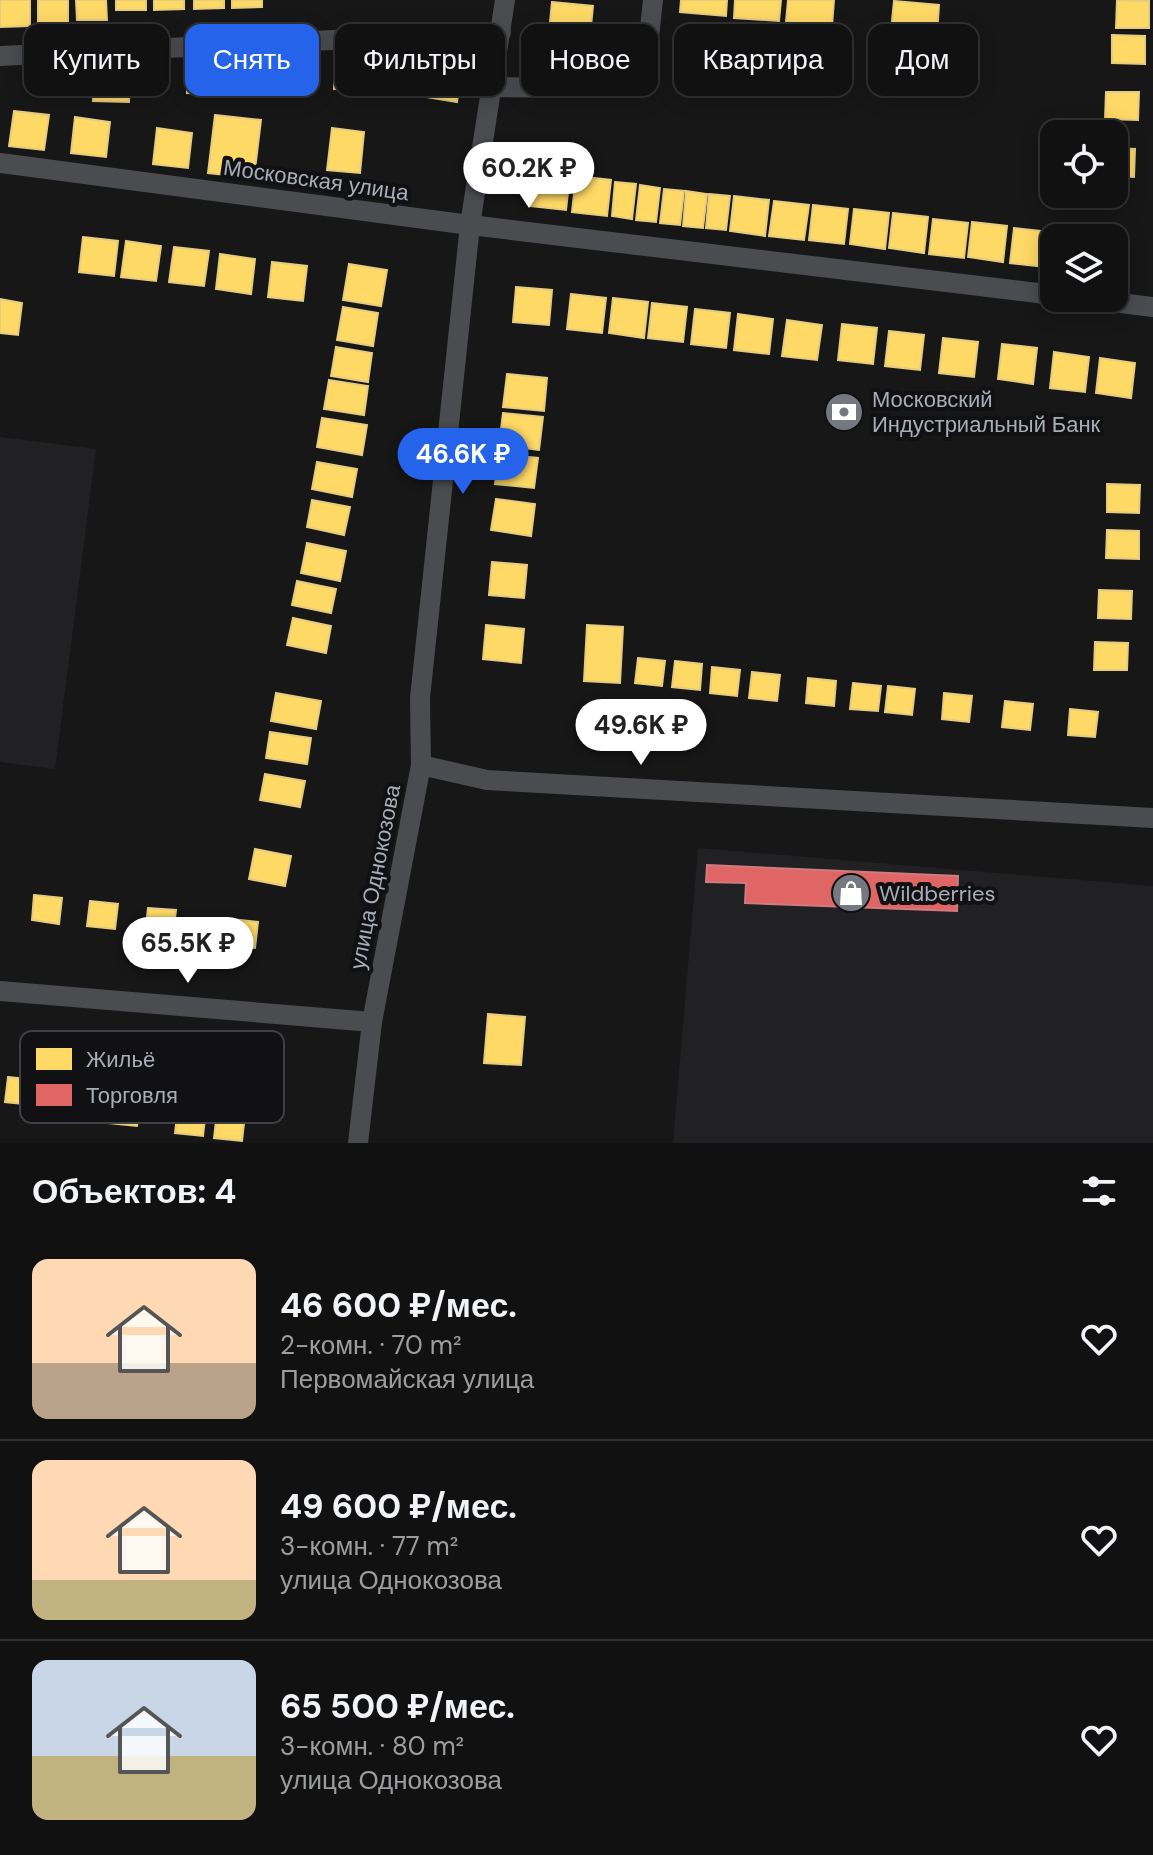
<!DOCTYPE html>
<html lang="ru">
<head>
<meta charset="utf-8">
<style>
  :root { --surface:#111; --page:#1a1a1a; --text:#f1f3f6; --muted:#9c9d9f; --line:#303131; --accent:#2563eb }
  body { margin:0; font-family:"DM Sans",sans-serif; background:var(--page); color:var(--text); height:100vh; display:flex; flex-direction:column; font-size:30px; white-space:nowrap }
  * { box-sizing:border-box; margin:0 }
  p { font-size:26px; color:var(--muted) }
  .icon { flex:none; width:44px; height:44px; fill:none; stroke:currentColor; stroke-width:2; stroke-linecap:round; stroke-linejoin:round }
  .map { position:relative; height:1143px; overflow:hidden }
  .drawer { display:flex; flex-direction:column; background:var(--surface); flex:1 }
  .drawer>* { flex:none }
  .banner { position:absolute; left:24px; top:24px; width:1106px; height:72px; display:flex; gap:16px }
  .fabs { position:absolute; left:1040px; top:120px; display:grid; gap:16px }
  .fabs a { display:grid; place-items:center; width:88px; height:88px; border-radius:16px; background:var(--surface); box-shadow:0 4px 20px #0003,0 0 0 2px var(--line); font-size:40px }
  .price { position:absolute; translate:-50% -68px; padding:0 18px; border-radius:28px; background:#fff; color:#222; font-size:26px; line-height:52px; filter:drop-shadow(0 2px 4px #0008) }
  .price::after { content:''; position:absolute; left:50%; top:48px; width:24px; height:18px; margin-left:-12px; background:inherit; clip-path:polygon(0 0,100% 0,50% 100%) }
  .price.on { background:var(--accent); color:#fff }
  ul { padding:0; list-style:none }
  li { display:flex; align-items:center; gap:24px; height:200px; padding:0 32px }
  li+li { border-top:2px solid var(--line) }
  li span { display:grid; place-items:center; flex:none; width:224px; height:160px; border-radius:16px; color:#555 }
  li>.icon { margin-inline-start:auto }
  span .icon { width:96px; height:96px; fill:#fffc; stroke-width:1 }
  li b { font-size:34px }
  h2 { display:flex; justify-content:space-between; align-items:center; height:96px; padding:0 32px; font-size:34px }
  .chip { padding:0 28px; border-radius:16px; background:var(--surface); box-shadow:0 4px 20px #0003,0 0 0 2px var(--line); font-size:28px; line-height:72px }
  .chip.on { background:var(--accent); color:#fff }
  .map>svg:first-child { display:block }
  .built { fill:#212123 }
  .homes { fill:#ffd966; stroke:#e5cc7f; stroke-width:2 }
  .shops { fill:#e06666; stroke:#cf7b7f; stroke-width:2 }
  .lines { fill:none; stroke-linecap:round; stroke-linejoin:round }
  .street { stroke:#4b4c50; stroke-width:20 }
  .labels { text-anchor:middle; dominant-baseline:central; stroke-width:8; stroke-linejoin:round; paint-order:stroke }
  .street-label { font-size:22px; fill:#a8adb8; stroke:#111113 }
  .poi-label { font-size:22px; fill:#a8adb8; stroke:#111113; text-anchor:start }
  .key { fill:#111113; stroke:#3e4045; stroke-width:2 }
  .key-label { font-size:22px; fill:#a8adb8 }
</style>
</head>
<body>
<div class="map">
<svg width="1153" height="1143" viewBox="0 0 1153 1143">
  <rect width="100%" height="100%" fill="#171717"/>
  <!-- built -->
  <g class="built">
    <polygon points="0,437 96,449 55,769 0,762"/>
    <polygon points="698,848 1153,886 1153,1143 673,1143"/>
  </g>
  <!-- homes -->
  <g class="homes">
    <polygon points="0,0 30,0 30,26 0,27"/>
    <rect x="38" y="0" width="30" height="25"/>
    <polygon points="76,0 106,0 107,20 77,20"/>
    <rect x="116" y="0" width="30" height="10"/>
    <polygon points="154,0 184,0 184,9 154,10"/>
    <polygon points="194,0 224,0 224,8 194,9"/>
    <polygon points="232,0 262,0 262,7 232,8"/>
    <polygon points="681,0 727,0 726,16 680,12"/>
    <polygon points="735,0 781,0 779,21 734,18"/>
    <polygon points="788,0 834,0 832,26 786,22"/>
    <polygon points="1117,0 1149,1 1149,28 1116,28"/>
    <polygon points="894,1 939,5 937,35 891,31"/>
    <polygon points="552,2 593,6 590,37 549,32"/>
    <polygon points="1112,35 1145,36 1145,64 1112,63"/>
    <polygon points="335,58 367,59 365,90 334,89"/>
    <polygon points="188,63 221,64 220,94 187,93"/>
    <polygon points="418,66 461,72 457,102 414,95"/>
    <polygon points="94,70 130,71 129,102 93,101"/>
    <polygon points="1106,92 1139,92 1138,120 1105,119"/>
    <polygon points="14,111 49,115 44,150 9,146"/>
    <polygon points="215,115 261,120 254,178 208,173"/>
    <polygon points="75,117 110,122 106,157 71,153"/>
    <polygon points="157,128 192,133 188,168 153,164"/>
    <polygon points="332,128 364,132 360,173 327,170"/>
    <polygon points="1114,148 1135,149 1134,177 1114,176"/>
    <polygon points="536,171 570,175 566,210 531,206"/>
    <polygon points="576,176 611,180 607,216 572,212"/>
    <polygon points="615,182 636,184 632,219 612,216"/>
    <polygon points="640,185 660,188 656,222 636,220"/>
    <polygon points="664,189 684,191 680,225 660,223"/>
    <polygon points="686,191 707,194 703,228 683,226"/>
    <polygon points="709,194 730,196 726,230 706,228"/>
    <polygon points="734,196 769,200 765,236 730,231"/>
    <polygon points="774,201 809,205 804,240 769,236"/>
    <polygon points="813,205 848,209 844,244 809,240"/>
    <polygon points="854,209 889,213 885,249 850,244"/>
    <polygon points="893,213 928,217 924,253 889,248"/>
    <polygon points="933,219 968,223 964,258 929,254"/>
    <polygon points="972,222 1007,226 1003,262 968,257"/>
    <polygon points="1014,228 1049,232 1045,267 1010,263"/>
    <polygon points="1054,233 1089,237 1054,238 1054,269 1049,268"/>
    <polygon points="83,237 118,241 114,276 79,272"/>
    <polygon points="1114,240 1129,241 1125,277 1114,275"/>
    <polygon points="126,241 161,246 156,281 121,277"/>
    <polygon points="174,247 209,251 204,286 169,282"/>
    <polygon points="220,254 255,259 251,294 216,289"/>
    <polygon points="272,262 307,266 303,301 268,297"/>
    <polygon points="349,264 387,270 381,306 343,300"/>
    <polygon points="516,287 552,290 549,325 513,322"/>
    <polygon points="571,294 606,298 602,333 567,329"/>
    <polygon points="613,298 648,302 644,338 609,333"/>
    <polygon points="0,299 22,303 18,335 0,333"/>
    <polygon points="652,303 687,307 683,342 648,338"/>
    <polygon points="343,307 378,313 373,346 337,340"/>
    <polygon points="695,309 730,313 726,348 691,344"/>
    <polygon points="738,314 773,319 769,354 734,350"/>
    <polygon points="787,320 822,325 817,360 782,356"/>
    <polygon points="842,324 877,328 873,364 838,360"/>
    <polygon points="889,331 924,335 920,370 885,366"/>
    <polygon points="943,338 978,342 974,377 939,373"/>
    <polygon points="1002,344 1037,348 1033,384 998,379"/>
    <polygon points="336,347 372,353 368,382 331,376"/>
    <polygon points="1054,352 1089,357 1085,392 1050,388"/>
    <polygon points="1100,358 1135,363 1131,398 1096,393"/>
    <polygon points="507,374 547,378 544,411 503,407"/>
    <polygon points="329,380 368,386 364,415 324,409"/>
    <polygon points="503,413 543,417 539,450 499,445"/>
    <polygon points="322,418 367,425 362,455 317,447"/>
    <polygon points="499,454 538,458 534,488 495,484"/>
    <polygon points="317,462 357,469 352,497 312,489"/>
    <polygon points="1107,484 1140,485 1139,513 1107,512"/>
    <polygon points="496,499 535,504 531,536 491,530"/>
    <polygon points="312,500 350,507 344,535 307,527"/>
    <polygon points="1107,530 1139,531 1139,559 1106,558"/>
    <polygon points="307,543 346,551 340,581 301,573"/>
    <polygon points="492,562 527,565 524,598 489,595"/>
    <polygon points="297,581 336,589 331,613 292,605"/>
    <polygon points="1099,590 1132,591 1131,619 1098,618"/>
    <polygon points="293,618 331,626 326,653 287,645"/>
    <polygon points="486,625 524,629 521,663 483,659"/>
    <polygon points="587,625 623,627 620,683 584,681"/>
    <polygon points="1095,642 1128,643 1127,670 1094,670"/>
    <polygon points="638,658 665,661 662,686 635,683"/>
    <polygon points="675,661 702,664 700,690 672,687"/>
    <polygon points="712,667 740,670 737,696 710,693"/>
    <polygon points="752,672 780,675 777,701 749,698"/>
    <polygon points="808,678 836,681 834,706 806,703"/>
    <polygon points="853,683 881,686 878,711 850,709"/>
    <polygon points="888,686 915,689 912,715 885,712"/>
    <polygon points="276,693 321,701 316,729 271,721"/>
    <polygon points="944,693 972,696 969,722 942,719"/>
    <polygon points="1005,701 1033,704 1030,730 1002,727"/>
    <polygon points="1070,709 1098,712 1095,737 1068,735"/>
    <polygon points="270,732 311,738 307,764 266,758"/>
    <polygon points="265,774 305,781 300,807 260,800"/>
    <polygon points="255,849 291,856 285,886 249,879"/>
    <polygon points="34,895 62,898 59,924 32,920"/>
    <polygon points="90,901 118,904 115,929 87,926"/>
    <polygon points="148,908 176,910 173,936 145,933"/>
    <polygon points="231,919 258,922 255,948 228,945"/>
    <polygon points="488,1014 525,1017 521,1065 484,1063"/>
    <polygon points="8,1077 36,1080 33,1105 5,1102"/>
    <polygon points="112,1098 140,1101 137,1126 109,1123"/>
    <polygon points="178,1107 206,1110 203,1136 175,1133"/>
    <polygon points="217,1112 245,1115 242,1141 214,1138"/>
  </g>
  <!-- shops -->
  <polygon class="shops" points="707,865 958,876 957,911 745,903 746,883 706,882"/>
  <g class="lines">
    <!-- street -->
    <g class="street">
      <polyline points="0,56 501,32"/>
      <polyline points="493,87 594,88 633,81 646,65 653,0"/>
      <polyline points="0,163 470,225 1054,295"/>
      <polyline points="1080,298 1153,307"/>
      <polyline points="421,765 420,698 470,225 505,0"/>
      <polyline points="0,991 372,1022"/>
      <polyline points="358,1143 372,1022 421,765 487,780 1153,818"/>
    </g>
  </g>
  <!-- icons -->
  <defs>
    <g id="bank-disc" transform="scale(2)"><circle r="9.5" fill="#757880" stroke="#111113"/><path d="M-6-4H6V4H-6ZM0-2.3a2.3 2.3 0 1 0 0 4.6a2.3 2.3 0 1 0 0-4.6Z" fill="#fff"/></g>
    <g id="shop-disc" transform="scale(2)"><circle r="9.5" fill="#757880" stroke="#111113"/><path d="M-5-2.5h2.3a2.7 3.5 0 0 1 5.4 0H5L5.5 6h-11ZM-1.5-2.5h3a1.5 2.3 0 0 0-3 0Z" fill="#fff"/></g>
  </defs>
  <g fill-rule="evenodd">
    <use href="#bank-disc" x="844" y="412"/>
    <use href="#shop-disc" x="851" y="893"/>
  </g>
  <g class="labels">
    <!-- street labels -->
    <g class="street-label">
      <text transform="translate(316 180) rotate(8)">Московская улица</text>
      <text transform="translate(375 877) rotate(-79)">улица Однокозова</text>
    </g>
    <!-- poi labels -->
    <g class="poi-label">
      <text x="872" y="399">Московский<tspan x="872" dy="25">Индустриальный Банк</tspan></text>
      <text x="879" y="893">Wildberries</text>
    </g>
  </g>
  <!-- legend -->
  <rect x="20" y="1031" width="264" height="92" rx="12" class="key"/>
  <rect x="36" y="1048" width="36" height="22" fill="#ffd966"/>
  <rect x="36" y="1084" width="36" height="22" fill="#e06666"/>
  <g class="key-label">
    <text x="86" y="1067">Жильё</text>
    <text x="86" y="1103">Торговля</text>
  </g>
</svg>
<div class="fabs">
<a><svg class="icon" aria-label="locate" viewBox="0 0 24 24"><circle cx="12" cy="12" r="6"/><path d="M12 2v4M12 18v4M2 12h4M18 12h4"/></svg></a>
<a><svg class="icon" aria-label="layers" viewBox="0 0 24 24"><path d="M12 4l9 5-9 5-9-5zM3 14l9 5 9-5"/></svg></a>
</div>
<b class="price" style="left:529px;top:210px">60.2K ₽</b>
<b class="price on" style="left:463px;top:496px">46.6K ₽</b>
<b class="price" style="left:641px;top:767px">49.6K ₽</b>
<b class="price" style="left:188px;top:985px">65.5K ₽</b>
<div class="banner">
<a class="chip">Купить</a>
<a class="chip on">Снять</a>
<a class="chip">Фильтры</a>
<a class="chip">Новое</a>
<a class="chip">Квартира</a>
<a class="chip">Дом</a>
</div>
</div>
<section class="drawer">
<h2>Объектов: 4<svg class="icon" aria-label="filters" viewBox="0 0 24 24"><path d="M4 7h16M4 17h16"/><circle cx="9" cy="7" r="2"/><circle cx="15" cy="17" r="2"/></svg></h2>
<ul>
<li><span style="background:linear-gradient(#ffd9b3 65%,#b9a48a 0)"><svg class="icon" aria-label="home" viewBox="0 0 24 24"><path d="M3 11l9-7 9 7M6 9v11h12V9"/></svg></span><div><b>46 600 ₽/мес.</b><p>2-комн. · 70 m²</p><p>Первомайская улица</p></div><svg class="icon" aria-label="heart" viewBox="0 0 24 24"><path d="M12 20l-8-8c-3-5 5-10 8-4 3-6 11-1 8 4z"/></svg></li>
<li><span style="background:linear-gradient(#ffd9b3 75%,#c2b280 0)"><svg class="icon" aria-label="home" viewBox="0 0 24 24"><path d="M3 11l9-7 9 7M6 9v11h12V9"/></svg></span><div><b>49 600 ₽/мес.</b><p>3-комн. · 77 m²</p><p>улица Однокозова</p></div><svg class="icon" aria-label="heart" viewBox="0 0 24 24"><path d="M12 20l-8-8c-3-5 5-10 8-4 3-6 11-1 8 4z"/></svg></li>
<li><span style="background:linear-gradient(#c9d6e8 60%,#c2b280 0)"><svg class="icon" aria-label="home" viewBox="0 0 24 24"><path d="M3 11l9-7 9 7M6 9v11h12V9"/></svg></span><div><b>65 500 ₽/мес.</b><p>3-комн. · 80 m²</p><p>улица Однокозова</p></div><svg class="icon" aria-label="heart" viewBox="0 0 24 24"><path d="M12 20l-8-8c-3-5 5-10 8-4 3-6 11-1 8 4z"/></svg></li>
</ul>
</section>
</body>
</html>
